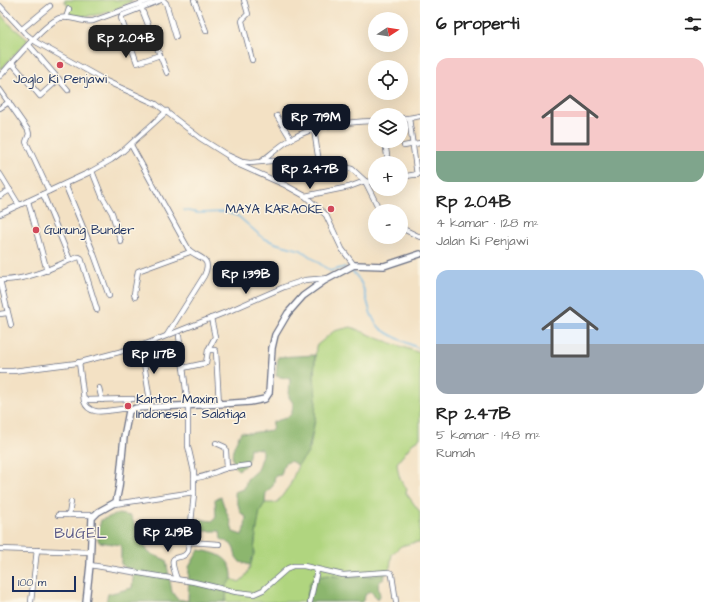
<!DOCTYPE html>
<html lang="id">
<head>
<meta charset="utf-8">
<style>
  :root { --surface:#fff; --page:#f2f2f2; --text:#222; --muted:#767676; --accent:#111827 }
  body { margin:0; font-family:"Architects Daughter",sans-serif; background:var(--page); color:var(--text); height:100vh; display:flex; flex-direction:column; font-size:15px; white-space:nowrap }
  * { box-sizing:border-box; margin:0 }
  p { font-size:13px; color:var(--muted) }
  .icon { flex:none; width:22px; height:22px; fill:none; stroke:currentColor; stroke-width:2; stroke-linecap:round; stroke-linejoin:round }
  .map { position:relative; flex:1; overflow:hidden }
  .details { display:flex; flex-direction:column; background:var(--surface); width:300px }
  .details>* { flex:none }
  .needle { width:26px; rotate:78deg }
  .tools { position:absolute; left:368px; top:12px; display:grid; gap:8px }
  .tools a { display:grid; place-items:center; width:40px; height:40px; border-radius:50%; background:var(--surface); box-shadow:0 4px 16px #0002; font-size:20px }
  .scale { position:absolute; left:12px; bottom:10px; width:64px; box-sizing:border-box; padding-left:4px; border:2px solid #1b2f5e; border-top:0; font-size:11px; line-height:14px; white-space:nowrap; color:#1b2f5e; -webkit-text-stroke:3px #fcf5e5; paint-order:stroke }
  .price { position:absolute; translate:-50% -34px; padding:0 9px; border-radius:8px; background:var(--accent); color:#fff; font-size:13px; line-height:26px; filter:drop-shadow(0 1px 2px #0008) }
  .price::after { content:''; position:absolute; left:50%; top:24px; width:12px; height:9px; margin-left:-6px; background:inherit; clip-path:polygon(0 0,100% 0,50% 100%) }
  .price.active { background:#222; color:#fff }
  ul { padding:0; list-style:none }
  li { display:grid; align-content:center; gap:8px; height:212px; padding:0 16px }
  li span { display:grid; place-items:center; height:124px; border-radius:12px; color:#555 }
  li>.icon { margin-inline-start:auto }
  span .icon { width:72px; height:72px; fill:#fffc; stroke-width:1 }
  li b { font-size:17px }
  h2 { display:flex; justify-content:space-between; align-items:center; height:48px; padding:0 16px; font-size:17px }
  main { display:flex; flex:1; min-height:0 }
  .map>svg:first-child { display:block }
  .green { fill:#b0d57f; stroke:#66826e }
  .forest { fill:#8cb66e; stroke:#547266 }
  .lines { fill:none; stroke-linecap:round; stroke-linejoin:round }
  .stream { stroke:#6bb6e4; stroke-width:1.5 }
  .minor-casing { stroke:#676d82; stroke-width:6 }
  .tertiary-casing { stroke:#676d82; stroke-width:8 }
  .minor { stroke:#fff; stroke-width:4.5 }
  .tertiary { stroke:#fff; stroke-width:5.5 }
  .poi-dot { fill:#d1495b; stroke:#fcf5e5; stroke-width:1.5 }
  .labels { text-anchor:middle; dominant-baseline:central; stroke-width:3; stroke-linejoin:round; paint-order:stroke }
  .poi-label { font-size:13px; fill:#1b2f5e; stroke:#fcf5e5; text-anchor:start }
  .quarter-label { font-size:15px; letter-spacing:1px; fill:#5c5b87; stroke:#fcf5e5 }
</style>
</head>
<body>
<main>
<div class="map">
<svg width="420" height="602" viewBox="0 0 420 602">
  <rect width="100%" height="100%" fill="#fcf5e5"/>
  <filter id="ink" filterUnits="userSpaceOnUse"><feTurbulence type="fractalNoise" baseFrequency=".025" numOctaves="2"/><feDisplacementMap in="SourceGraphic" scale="8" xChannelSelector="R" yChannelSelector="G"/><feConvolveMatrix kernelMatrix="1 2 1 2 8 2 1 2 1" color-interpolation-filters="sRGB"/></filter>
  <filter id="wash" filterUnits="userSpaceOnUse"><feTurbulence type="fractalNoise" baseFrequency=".012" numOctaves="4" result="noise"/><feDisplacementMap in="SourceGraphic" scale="16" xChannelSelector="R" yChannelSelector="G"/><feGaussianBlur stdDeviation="0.9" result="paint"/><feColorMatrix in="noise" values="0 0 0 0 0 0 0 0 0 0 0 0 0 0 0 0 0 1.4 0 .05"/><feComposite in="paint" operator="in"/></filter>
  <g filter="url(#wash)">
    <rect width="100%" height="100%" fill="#f3e1c4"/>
    <!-- green -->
    <g class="green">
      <path d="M64,0H133C112,13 94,18 70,15L67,13L68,6Z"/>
      <polygon points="0,13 7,22 28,40 0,70"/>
      <path d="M351,327L380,339L420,353V438L412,444L397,463C398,473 400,483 407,489L406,493L420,512V543L416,542L401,546L392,554L390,567L385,575L346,578L328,575L310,582L306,602H224L226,599L227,584L232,579L239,582C257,572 254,529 260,511C261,508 263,506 265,503H277L290,485L298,465L308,453L310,448L315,419L316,398L314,377L316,346L334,331Z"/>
    </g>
    <!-- forest -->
    <g class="forest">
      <path d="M315,355L314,377L316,398L315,419L308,453L298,465L290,461L284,464L281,475L275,476L273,486L266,492L265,503L260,511L255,540L254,554L250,565L240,562L236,557L234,549L231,544L221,539L220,531H201L196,529L197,519L213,521L216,517L215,499L221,497C224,509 231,519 233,532L242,535L245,527L246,517L240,512C239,505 236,499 234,492L244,489L247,479L257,470L262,455V449L250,448C249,458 248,466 238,470C227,457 234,445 241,432L250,433L272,430L273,422C287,417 293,419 293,403L289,397L290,379L276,376L278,357Z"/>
      <path d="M118,514L131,516L142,542L149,553L166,560L172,592L177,599L188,601L189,567L199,550C218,553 233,558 232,579L227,585L226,599L224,602H106L108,594L132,588L134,569L126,568L121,564V545L99,542L97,536L101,520Z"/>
      <path d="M328,575L346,578L385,575L384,579C375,583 379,587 380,596L378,599L370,591L366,594L362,602H306L312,580L317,577Z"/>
    </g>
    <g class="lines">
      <!-- stream -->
      <g class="stream">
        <polyline points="183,210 198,213 225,212 238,216 263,238 278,244 301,250 330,271 345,267"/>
        <path d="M350,270C370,284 364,312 379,327C385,334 410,344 420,349"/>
      </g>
    </g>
  </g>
  <g filter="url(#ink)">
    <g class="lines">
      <!-- minor casing -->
      <g class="minor-casing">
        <g id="minor">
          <polyline points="163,0 166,3 176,37"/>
          <polyline points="194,0 206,31"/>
          <polyline points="244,0 248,14 243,19 242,21 252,60"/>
          <polyline points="0,6 26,34 36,42 106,81 156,104 200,138 227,155 242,162 250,163 282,160 327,162 341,165 352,169 365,181 380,211"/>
          <polyline points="141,7 167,73"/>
          <polyline points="66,18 69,9"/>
          <polyline points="22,29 50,6"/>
          <polyline points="29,45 68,90"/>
          <polyline points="160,55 137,63 121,18 123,15 161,0"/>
          <polyline points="12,63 40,96 59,79"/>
          <path d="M0,76C11,64 46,22 60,18C70,15 82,23 93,21L150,0"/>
          <polyline points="0,90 28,130 29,134 26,142 49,191"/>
          <polyline points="0,108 9,102"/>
          <polyline points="277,116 291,139"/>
          <polyline points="401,118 409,118 417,175"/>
          <polyline points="409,118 420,116"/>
          <polyline points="314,130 319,162"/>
          <polyline points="385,141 388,163"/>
          <path d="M131,145L189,250C199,259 213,257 204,276L167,335"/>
          <polyline points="404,146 420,143"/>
          <polyline points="229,158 235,163 285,185 305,196 326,215 342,249 354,265"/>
          <path d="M262,161C271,154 281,145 291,139C317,124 346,122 375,121"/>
          <polyline points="92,171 102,196 112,213 121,242"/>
          <polyline points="0,174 19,205"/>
          <polyline points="401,177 418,174"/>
          <polyline points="365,182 375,181"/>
          <polyline points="65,184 92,249 109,296"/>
          <polyline points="43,194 70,260 79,257 81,258 97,310"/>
          <polyline points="0,196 10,190"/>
          <polyline points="305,196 349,187 365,181"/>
          <polyline points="28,201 47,271"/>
          <polyline points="0,214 90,172 111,160 123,151 167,111"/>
          <polyline points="401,228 420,237"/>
          <path d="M0,280C24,281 48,270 70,260"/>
          <polyline points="0,280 11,325"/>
          <polyline points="135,297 134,294 138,271 190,252"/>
          <polyline points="0,314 7,313"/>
          <polyline points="141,345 151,407"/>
          <polyline points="208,350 215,350 216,351 219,404"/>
          <path d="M79,362L84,401C90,420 116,407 130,409"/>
          <polyline points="183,368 206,363 208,350 215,337 211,318"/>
          <polyline points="0,371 13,371 77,363 119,352 146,344 229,311 284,287 305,280 329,278"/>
          <polyline points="99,388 102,400"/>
          <polyline points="84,400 133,399"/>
          <polyline points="216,443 225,447 226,451 227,468 249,465"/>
          <path d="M194,478C205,478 216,471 227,468"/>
          <polyline points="115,504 194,492"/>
          <polyline points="58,515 94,515"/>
          <polyline points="69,515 71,502"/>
          <polyline points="189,542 219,544"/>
          <polyline points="0,549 91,552"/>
          <polyline points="90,565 194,582 236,592 254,594 263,590 288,568 293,566 304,566 343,575 388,572 391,573 392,575 396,602"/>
          <path d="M177,579C165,546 181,565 188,551L194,494V472L188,446V406L179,336"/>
          <polyline points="31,602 37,550"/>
          <polyline points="310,602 317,570"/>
        </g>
      </g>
      <!-- tertiary casing -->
      <g class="tertiary-casing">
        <polyline id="tertiary" points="86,602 90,565 92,518 98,512 116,502 119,487 124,437 129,411 136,408 219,404 250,402 265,399 269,393 272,348 275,335 288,313 303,296 324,281 354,265 384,266 420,254"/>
      </g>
      <!-- minor -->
      <use href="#minor" class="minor"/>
      <!-- tertiary -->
      <use href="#tertiary" class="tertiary"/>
    </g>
  </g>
  <!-- markers -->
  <g class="poi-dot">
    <circle cx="60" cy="65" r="4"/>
    <circle cx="331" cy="209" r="4"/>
    <circle cx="36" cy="230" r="4"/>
    <circle cx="128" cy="406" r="4"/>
  </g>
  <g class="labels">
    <!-- poi labels -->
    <g class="poi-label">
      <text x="60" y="79" text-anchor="middle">Joglo Ki Penjawi</text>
      <text x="323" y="209" text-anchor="end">MAYA KARAOKE</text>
      <text x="44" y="230">Gunung Bunder</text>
      <text x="136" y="399">Kantor Maxim<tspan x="136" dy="15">Indonesia - Salatiga</tspan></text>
    </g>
    <!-- quarter labels -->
    <g class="quarter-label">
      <text x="81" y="533">BUGEL</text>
    </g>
  </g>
</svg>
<div class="tools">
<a><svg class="needle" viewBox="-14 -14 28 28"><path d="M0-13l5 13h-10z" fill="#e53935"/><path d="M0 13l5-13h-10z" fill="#767676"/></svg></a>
<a><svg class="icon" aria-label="locate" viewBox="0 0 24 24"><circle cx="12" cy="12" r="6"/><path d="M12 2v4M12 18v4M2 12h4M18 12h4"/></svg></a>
<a><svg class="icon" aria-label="layers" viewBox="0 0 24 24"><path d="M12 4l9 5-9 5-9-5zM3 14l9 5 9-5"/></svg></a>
<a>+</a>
<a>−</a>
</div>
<div class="scale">100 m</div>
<b class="price active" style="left:126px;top:59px">Rp 2.04B</b>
<b class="price" style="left:316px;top:138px">Rp 719M</b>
<b class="price" style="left:310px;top:190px">Rp 2.47B</b>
<b class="price" style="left:246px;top:295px">Rp 1.39B</b>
<b class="price" style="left:154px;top:375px">Rp 1.17B</b>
<b class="price" style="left:168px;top:553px">Rp 2.19B</b>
</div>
<section class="details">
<h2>6 properti<svg class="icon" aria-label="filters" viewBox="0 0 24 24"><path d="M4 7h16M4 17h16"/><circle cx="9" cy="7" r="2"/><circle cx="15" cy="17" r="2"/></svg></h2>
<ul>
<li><span style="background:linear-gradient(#f6c9c9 75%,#7fa58c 0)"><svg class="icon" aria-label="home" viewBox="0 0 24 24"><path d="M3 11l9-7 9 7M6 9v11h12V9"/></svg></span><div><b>Rp 2.04B</b><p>4 kamar · 128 m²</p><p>Jalan Ki Penjawi</p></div></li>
<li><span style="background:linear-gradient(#a9c7e8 60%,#9aa5b1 0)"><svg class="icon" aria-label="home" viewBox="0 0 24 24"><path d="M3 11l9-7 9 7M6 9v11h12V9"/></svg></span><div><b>Rp 2.47B</b><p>5 kamar · 148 m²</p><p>Rumah</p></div></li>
</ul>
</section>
</main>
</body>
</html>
